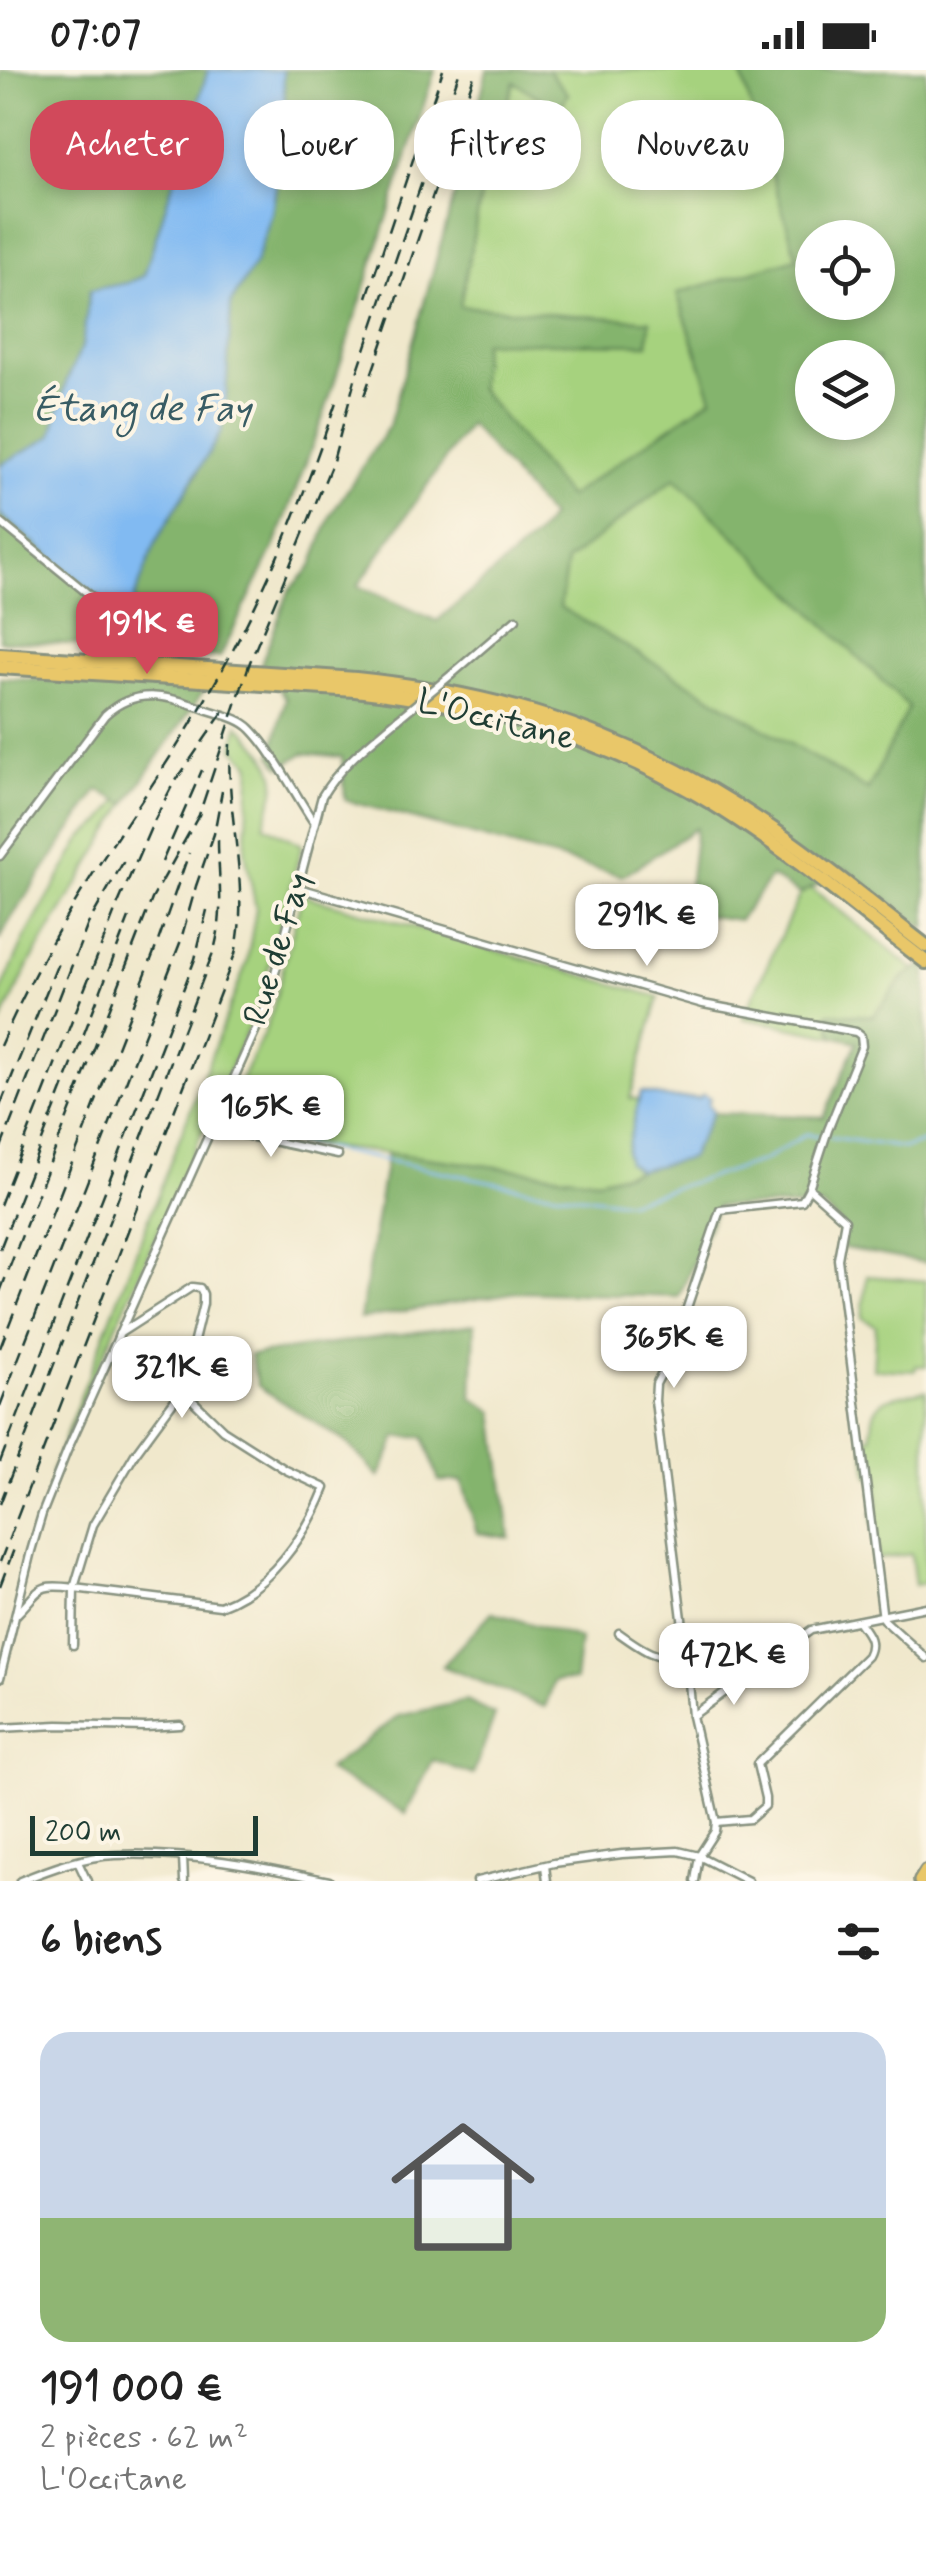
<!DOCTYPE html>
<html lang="fr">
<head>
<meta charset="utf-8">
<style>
  :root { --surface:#fff; --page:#f2f2f2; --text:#222; --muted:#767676; --line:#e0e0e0; --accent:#d1495b }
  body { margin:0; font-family:Mynerve,sans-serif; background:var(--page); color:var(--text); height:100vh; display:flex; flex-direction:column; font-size:38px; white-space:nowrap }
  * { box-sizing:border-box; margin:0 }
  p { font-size:32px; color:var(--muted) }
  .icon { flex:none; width:55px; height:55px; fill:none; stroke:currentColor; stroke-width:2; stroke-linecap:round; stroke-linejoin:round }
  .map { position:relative; height:1811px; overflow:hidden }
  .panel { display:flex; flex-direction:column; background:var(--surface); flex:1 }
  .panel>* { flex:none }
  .hud { position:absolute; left:30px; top:30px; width:868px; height:90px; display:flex; gap:20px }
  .tools { position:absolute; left:795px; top:150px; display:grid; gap:20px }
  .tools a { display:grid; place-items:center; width:100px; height:100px; border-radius:50%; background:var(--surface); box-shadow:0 5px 15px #0003; font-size:50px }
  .scale { position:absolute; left:30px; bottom:25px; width:228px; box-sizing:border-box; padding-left:10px; border:5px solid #1f3d34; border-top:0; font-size:28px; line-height:35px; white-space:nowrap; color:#1f3d34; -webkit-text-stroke:8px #fcf5e5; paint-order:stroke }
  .price { position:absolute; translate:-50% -85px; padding:0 22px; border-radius:20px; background:#fff; color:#222; font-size:32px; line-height:65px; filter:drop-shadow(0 2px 5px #0008) }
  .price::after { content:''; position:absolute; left:50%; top:60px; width:30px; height:22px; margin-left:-15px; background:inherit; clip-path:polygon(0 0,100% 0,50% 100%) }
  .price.current { background:var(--accent); color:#fff }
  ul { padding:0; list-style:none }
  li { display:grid; align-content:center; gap:20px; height:530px; padding:0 40px }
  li+li { border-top:2px solid var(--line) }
  li span { display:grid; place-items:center; height:310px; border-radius:30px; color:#555 }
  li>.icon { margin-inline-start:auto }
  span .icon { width:180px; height:180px; fill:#fffc; stroke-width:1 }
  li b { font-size:42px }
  h2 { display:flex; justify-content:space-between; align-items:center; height:120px; padding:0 40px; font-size:42px }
  .tag { padding:0 35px; border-radius:40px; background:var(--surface); box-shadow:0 5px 15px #0003; font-size:35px; line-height:90px }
  .tag.current { background:var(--accent); color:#fff }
  .status { display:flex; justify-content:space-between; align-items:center; height:70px; padding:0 50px; background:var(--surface); direction:ltr }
  .status svg { height:28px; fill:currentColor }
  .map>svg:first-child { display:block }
  .green { fill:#a6d27e; stroke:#628859; stroke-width:2.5 }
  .forest { fill:#84b46d; stroke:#527850; stroke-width:2.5; fill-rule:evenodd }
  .water { fill:#81baf2; stroke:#507c93; stroke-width:2.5 }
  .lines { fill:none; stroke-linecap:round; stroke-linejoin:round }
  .stream { stroke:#81baf2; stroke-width:2.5 }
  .minor-casing { stroke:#889280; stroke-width:11 }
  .primary-casing { stroke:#889280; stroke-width:16 }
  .motorway-casing { stroke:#889280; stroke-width:18 }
  .minor { stroke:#fff; stroke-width:6 }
  .primary { stroke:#e9c769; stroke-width:11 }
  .motorway { stroke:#e9c769; stroke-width:12 }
  .rail { stroke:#1f3d34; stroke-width:2.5; stroke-dasharray:15 8; stroke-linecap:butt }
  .minor-bridge-casing { stroke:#889280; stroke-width:11; stroke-linecap:butt }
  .minor-bridge { stroke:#fff; stroke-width:6 }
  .labels { text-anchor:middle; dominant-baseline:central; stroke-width:8; stroke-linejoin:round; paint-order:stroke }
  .street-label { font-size:35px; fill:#1f3d34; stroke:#fcf5e5 }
  .water-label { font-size:38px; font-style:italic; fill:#385c64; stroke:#fcf5e5 }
</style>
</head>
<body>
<div class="status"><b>07:07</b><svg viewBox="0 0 49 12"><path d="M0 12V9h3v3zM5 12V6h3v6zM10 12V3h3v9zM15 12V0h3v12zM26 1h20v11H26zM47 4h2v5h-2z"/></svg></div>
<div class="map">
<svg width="926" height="1811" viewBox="0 0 926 1811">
  <rect width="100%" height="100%" fill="#fcf5e5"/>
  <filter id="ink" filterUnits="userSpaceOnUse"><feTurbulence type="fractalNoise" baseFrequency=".01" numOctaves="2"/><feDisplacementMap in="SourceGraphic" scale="20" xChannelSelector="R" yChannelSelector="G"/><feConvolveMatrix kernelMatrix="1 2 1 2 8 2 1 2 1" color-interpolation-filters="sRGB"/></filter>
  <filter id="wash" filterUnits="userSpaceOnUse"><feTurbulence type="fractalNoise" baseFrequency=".0048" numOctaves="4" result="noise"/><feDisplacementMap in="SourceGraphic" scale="40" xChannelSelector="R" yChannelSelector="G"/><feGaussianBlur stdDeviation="2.25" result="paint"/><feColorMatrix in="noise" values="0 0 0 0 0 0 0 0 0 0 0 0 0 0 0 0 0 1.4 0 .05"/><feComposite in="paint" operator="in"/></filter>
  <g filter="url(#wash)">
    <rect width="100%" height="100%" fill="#f0e8cc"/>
    <!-- green -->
    <g class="green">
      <polygon points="548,0 740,0 797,188 712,328 568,428 479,318 483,271 648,274 650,251 459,237 484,109 528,79 497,62 515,11 568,24"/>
      <polygon points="675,408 909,636 868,721 559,537 567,491"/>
      <path d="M238,655C253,669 277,694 275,715C274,728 267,742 264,755L302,775L259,933L51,1404L247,892L256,839L245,781L251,695L234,678Z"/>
      <polygon points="119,730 126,734 30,893 0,955 0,924 24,870 82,768 101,753"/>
      <polygon points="811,818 915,900 904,907 873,946 829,944 833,966 743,948 800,824"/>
      <polygon points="302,825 659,927 630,1028 713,1043 690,1088 597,1110 387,1083 214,1066 264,963 273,938"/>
      <polygon points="867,1206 926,1211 926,1296 916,1296 915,1301 873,1299 876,1256 862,1248"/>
      <path d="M926,1320V1513L915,1515L911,1484L878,1489L872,1443L878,1435L876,1412L868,1406L864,1369L872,1367C870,1322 892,1329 926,1320Z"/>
    </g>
    <!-- forest -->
    <g class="forest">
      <polygon points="0,0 208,0 144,206 128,213 90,220 82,277 67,310 52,367 0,395"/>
      <polygon points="283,0 435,0 325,341 276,473 220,587 93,575 0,571 0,444 119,544 134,529 156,471 198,403 226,328 231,233 255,193 272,143 286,49"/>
      <path d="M487,0H548L568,24L559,40L514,12L498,62L529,79L509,109L484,110L460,236L650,251L648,274L483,272L479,318L568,427L712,328L677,223L797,188L740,0H926V859L846,799L800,824L771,807L739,850L686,843L696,758L623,806L345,730L342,687L304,683L281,697L272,685L286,628L261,594L289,521L312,496L331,445L389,356L470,71ZM812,168H878V232H812ZM812,288H878V352H812ZM469,354L550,447L537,465L437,551L358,516ZM675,408L909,637L868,720L560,537L567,491Z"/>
      <polygon points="0,608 205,619 126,734 98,720 8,853 0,870"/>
      <polygon points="926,892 926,1193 843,1178 841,1154 822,1136 717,1136 679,1227 517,1222 360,1249 387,1083 597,1110 690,1088 713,1043 824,1047 857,972 833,966 828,943 873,946 904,907"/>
      <polygon points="475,1254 472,1328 494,1342 510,1468 477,1463 462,1411 439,1411 424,1367 397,1367 379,1407 347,1373 258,1316 250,1285"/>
      <polygon points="492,1542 580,1569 575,1610 554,1611 545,1637 442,1596"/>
      <polygon points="466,1631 495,1645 473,1705 433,1690 406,1743 327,1700 399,1646"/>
    </g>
    <!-- water -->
    <g class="water">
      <polygon points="208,0 283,0 286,49 272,143 255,193 231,233 226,328 221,362 156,471 134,529 137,555 119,544 0,444 0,395 52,366 67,310 82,277 90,220 128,213 144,206"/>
      <polygon points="641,1022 670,1028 699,1028 703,1024 710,1028 708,1034 713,1042 690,1088 638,1100 628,1092 626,1082"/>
    </g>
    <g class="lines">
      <!-- stream -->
      <g class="stream">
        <polyline points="202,1053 209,1055"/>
        <polyline points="829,1067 905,1078 926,1071"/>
        <polyline points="274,1068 533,1120 627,1132 763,1091 806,1064 821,1066"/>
      </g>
    </g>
  </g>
  <g filter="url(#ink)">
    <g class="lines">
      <!-- minor casing -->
      <g class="minor-casing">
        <g id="minor">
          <polyline points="0,452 119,549 130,575"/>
          <polyline points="451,605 516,549"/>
          <path d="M0,786L105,645C137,615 171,627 208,640C223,645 240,648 251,659C273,681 295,724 313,751"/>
          <polyline points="299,818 703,934 856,962 861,966 862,976 828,1060 809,1118 802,1131 720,1140 671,1285 656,1314 655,1331 687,1589 692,1646"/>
          <polyline points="211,1058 338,1085"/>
          <polyline points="809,1118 845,1150 838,1189 883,1549 926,1588"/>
          <path d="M17,1544C42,1519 36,1513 74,1518L93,1455L135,1384L182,1320L203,1234V1224L200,1218L192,1217L119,1264"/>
          <path d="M619,1563C644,1581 655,1589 687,1589"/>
          <path d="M73,1575L74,1518L220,1536C270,1518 306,1466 325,1418L286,1400L223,1360L182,1320"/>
          <path d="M0,1608L31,1481L42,1444L67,1381L266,937L322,726C341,694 371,672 399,648"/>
          <polyline points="0,1658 58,1655 146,1657 180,1655"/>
          <path d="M716,1752L750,1749L765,1736V1728L757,1694L867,1586C875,1571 867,1563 858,1551"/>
          <polyline points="183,1787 184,1811"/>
          <polyline points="78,1792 87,1811"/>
          <polyline points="545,1796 547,1811"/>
          <path d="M20,1811C50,1799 84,1786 116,1785C189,1782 259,1796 329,1811"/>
          <polyline points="477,1811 554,1793 622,1784 678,1781 699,1786 748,1811"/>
          <polyline points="695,1811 699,1786 715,1761 716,1752 692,1646 811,1560 926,1537"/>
        </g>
      </g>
      <!-- primary casing -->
      <g class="primary-casing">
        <polyline id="primary" points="920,1811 926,1801"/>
      </g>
      <!-- motorway casing -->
      <g class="motorway-casing">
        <g id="motorway">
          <path d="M0,585L356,609C512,625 638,667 768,756C823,793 874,836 926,876"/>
          <path d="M0,597L355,620C467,633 577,658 677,713C767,761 845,830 926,892"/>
        </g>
      </g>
      <!-- minor -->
      <use href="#minor" class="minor"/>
      <!-- primary -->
      <use href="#primary" class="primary"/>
      <!-- motorway -->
      <use href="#motorway" class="motorway"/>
      <!-- rail -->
      <g class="rail">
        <polyline points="367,227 443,0"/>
        <polyline points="364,326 476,0"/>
        <polyline points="162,792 202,700"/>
        <path d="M0,976C22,927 46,880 74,834C116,765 165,700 205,630C261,536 301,435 336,332"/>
        <polyline points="0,1036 58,893"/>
        <polyline points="0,1080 88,854 124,791"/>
        <polyline points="0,1135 117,836 153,753 171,718 227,636"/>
        <polyline points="0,1179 129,848"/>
        <polyline points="0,1222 152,829 199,745 250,592 333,391 356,306 460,0"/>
        <polyline points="0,1278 156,877 189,783"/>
        <polyline points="0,1336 180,873 196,816 214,764 222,721"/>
        <polyline points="0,1392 195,889 208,836"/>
        <path d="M0,1434L214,880C225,842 218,808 218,769"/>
        <path d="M0,1492L235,884C251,814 225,744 230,674"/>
        <polyline points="0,1516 14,1479"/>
      </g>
      <!-- minor-bridge casing -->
      <g class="minor-bridge-casing">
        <polyline id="minor-bridge" points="399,648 451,605"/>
      </g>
      <!-- minor-bridge -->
      <use href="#minor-bridge" class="minor-bridge"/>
    </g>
  </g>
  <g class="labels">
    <!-- street labels -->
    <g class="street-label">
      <text transform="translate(496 650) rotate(14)">L'Occitane</text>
      <text transform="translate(278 879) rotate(-73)">Rue de Fay</text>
    </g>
    <!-- water labels -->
    <g class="water-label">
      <text x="142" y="339">Étang de Fay</text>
    </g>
  </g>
</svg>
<div class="tools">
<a><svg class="icon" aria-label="locate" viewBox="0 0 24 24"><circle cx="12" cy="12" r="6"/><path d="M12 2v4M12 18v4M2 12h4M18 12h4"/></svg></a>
<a><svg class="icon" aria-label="layers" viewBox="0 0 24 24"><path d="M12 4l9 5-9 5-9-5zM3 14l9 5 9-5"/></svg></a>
</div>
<div class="scale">200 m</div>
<b class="price current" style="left:147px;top:607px">191K €</b>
<b class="price" style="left:647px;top:899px">291K €</b>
<b class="price" style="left:271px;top:1090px">165K €</b>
<b class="price" style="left:674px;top:1321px">365K €</b>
<b class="price" style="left:182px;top:1351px">321K €</b>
<b class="price" style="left:734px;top:1638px">472K €</b>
<div class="hud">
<a class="tag current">Acheter</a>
<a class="tag">Louer</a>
<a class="tag">Filtres</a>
<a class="tag">Nouveau</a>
</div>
</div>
<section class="panel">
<h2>6 biens<svg class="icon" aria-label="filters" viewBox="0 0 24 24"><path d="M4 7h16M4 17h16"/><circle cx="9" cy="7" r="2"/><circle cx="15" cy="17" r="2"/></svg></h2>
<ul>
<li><span style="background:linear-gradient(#c9d6e8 60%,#8fb573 0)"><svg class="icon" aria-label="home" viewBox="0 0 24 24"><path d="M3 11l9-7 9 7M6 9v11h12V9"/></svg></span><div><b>191 000 €</b><p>2 pièces · 62 m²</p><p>L'Occitane</p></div></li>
</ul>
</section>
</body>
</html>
